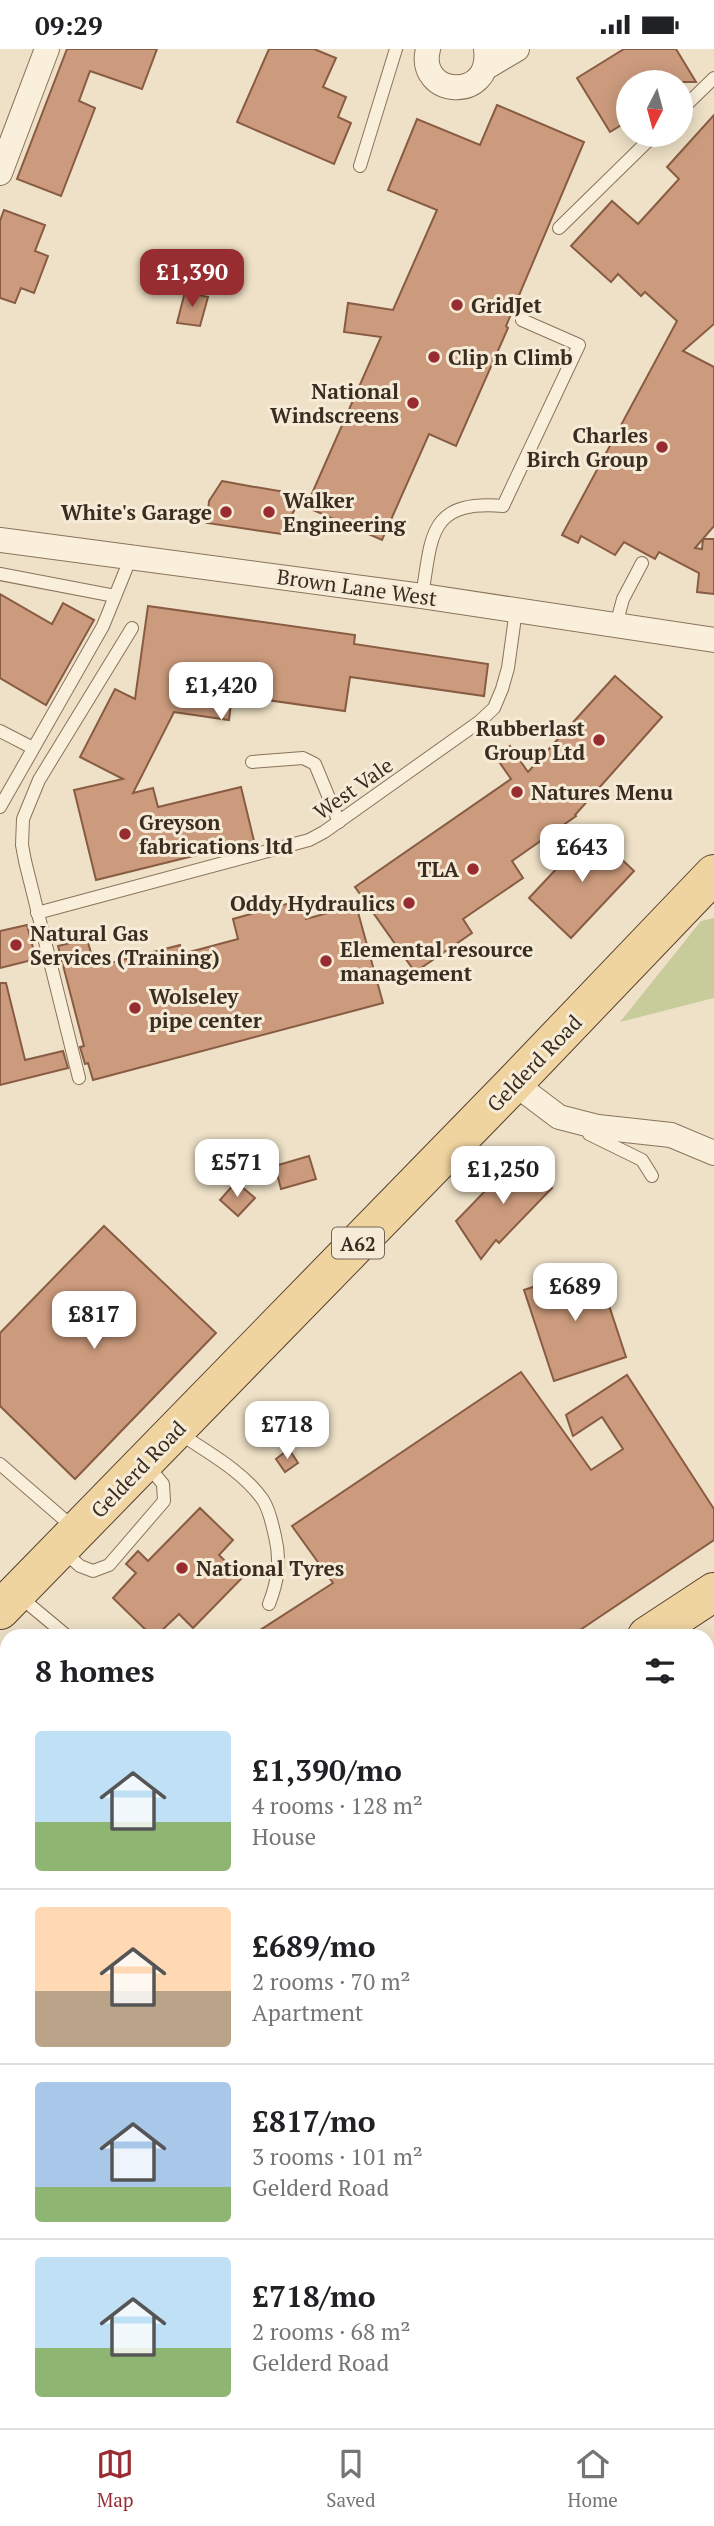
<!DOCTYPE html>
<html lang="en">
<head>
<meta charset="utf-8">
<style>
  :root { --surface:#fff; --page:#f2f2f2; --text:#202124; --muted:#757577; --line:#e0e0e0; --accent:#982d31 }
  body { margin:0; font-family:"PT Serif",serif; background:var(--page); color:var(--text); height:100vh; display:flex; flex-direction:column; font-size:26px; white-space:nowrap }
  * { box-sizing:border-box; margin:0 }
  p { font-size:23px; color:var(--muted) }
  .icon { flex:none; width:38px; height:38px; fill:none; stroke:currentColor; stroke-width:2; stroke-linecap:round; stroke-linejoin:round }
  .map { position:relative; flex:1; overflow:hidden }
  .side { position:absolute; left:0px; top:1580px; width:714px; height:800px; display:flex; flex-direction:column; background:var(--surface); border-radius:21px 21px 0 0; box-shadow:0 4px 18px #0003 }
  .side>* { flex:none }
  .needle { width:46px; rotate:186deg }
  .tools { position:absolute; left:616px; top:21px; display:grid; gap:14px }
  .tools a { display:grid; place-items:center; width:77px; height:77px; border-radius:50%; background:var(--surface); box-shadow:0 4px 18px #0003; font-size:35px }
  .price { position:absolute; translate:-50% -60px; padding:0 16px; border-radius:14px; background:#fff; color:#222; font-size:23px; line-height:46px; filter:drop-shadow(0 2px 4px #0008) }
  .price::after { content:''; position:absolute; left:50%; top:42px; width:21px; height:16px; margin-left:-10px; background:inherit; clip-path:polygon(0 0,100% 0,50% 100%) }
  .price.on { background:var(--accent); color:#fff }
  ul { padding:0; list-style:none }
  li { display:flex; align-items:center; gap:21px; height:175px; padding:0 35px }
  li+li { border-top:2px solid var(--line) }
  li span { display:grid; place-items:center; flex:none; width:196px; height:140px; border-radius:7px; color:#555 }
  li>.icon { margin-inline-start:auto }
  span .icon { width:84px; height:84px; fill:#fffc; stroke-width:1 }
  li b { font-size:30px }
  h2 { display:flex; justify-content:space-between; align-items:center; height:84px; padding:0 35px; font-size:30px }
  .status { display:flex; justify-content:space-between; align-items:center; height:49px; padding:0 35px; background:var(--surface); direction:ltr }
  .status svg { height:19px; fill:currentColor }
  .tab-bar { display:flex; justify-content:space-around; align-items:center; height:98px; border-top:2px solid var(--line); background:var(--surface); font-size:19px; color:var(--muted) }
  .tab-bar a { display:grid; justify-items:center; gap:4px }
  .tab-bar .on { color:var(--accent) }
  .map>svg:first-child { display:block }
  .grass { fill:#c8cc9a }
  .building { fill:#cc9b7d; stroke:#885c42; stroke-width:2 }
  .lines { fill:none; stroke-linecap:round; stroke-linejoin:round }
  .lane-casing { stroke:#8a735c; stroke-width:14 }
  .street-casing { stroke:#8a735c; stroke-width:26 }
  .primary-casing { stroke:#584130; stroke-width:40 }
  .lane { stroke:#f9efda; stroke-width:12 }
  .street { stroke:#f9efda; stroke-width:24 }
  .primary { stroke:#f0d4a0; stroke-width:38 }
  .rail-casing { stroke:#3a2c20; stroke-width:8 }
  .rail { stroke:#f5ebd6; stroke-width:5; stroke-dasharray:16; stroke-linecap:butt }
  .poi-dot { fill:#982d31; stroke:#f5ebd6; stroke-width:2.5 }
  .labels { text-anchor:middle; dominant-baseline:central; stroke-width:6; stroke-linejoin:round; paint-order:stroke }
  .shield { fill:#f5ebd6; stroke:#726557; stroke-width:2 }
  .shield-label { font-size:19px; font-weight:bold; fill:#3a2c20 }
  .poi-label { font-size:21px; font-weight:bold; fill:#3a2c20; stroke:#f5ebd6; text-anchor:start }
  .street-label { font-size:21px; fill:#3a2c20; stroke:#f5ebd6 }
</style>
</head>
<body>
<div class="status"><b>09:29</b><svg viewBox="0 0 49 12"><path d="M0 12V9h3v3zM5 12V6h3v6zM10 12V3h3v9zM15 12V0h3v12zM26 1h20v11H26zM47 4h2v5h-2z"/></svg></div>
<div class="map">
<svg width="714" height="2379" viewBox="0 0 714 2379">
  <rect width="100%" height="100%" fill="#eee1c7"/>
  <!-- grass -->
  <g class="grass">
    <polygon points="714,869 714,949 620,973 701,872"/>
    <polygon points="714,1825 714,2067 707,2077 707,1830"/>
  </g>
  <!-- building -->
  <g class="building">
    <polygon points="67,0 157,0 142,40 90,22 79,52 95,59 61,147 17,130"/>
    <polygon points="269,0 314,0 336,9 323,38 346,48 338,68 351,74 334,115 237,73"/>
    <polygon points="624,0 676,0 696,33 628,33 628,72 610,83 577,29"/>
    <polygon points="497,56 584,93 506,277 508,279 456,397 429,385 382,491 306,458 381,288 344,283 348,254 393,261 437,161 388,141 417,70 480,96"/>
    <polygon points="714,66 714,275 683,302 714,318 714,477 695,499 702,500 703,490 714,490 714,545 697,543 699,524 659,503 655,510 624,493 615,506 581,487 578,494 562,486 677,272 645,243 641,247 618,225 611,233 571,197 612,152 638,175 679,130 667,118"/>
    <polygon points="4,161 45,176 35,202 48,207 34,244 21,239 15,254 0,249 0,172"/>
    <polygon points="185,243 208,248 200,277 177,274"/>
    <polygon points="222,432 249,437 303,446 281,485 207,474 209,452"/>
    <polygon points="0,545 52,575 63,554 94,571 46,656 0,629"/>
    <polygon points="148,557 355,586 354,595 488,615 484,647 350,628 345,662 232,646 229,671 174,663 133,744 153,739 158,758 241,738 254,792 96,831 74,741 123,730 80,708 115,640 135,650"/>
    <polygon points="615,627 662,668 575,766 576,767 512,812 523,829 463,870 472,884 415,923 355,838 511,730 495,707 510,697 528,723"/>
    <polygon points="592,782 634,822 571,889 529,849"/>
    <polygon points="301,851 306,870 356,856 383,954 93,1031 88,1014 85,1015 80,998 84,997 58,897 87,890 95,918 180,896 182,905 238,890 233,870"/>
    <polygon points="27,876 36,910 0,919 0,882"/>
    <polygon points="0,934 6,934 25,1011 63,1002 68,1019 0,1036"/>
    <polygon points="309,1107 316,1130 281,1140 275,1117"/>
    <polygon points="519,1107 552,1139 499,1194 496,1191 481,1210 456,1172"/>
    <polygon points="236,1133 255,1149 238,1167 220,1151"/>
    <polygon points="104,1177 216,1284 75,1430 0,1357 0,1284"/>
    <polygon points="596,1217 626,1308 554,1332 524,1241"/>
    <polygon points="521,1323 591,1421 623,1400 602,1368 573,1387 566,1366 627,1326 714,1460 714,1491 571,1587 251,1587 333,1534 292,1477"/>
    <polygon points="289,1400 298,1414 285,1423 276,1410"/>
    <polygon points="200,1459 233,1491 219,1506 242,1529 193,1579 179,1565 156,1587 152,1587 113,1549 136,1524 126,1515 138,1502 148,1512"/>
  </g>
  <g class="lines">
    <!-- lane casing -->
    <g class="lane-casing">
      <g id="lane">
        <polyline points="681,61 714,29"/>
        <polyline points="360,117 396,0"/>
        <polyline points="559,179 654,86"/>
        <polyline points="0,525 115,547"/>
        <path d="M422,547C432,487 428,451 503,457L579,296L522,271"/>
        <polyline points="616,576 623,550 642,514"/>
        <polyline points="0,682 33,699"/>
        <polyline points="252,713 303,709 315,715 339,773"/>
        <polyline points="0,758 103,577 131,508"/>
        <polyline points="37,864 309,791 324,783 479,673 494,659 502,640 508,619 516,561"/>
        <polyline points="79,1029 25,812 22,796 23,770 39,731 132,579"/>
        <polyline points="589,1085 642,1111 652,1127"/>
        <path d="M179,1384C207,1403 243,1422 263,1451C270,1462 272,1475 275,1487C281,1512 278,1532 269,1555"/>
        <polyline points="0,1415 74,1479"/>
        <polyline points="62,1501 80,1517 93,1522 109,1516 164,1452 163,1435 147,1416"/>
        <polyline points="19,1547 67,1587"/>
        <polyline points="63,2379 66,2373"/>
        <polyline points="177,2379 185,2373"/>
      </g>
    </g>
    <!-- street casing -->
    <g class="street-casing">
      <g id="street">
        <path d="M428,0C416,48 493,54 486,0"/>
        <polyline points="485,19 517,0"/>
        <polyline points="0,124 47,0"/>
        <polyline points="0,491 422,547 714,591"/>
        <polyline points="514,1034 559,1068 598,1078 671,1086 714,1104"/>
        <polyline points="0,2280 7,2275"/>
      </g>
    </g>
    <!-- primary casing -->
    <g class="primary-casing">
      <g id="primary">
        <polyline points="0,1561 514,1034 714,825"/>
        <polyline points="647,1587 714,1543"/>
        <polyline points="0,2010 7,2005"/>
      </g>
    </g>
    <!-- lane -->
    <use href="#lane" class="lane"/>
    <!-- street -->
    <use href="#street" class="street"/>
    <!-- primary -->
    <use href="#primary" class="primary"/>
    <!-- rail casing -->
    <g class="rail-casing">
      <g id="rail">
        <polyline points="707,1800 714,1795"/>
        <polyline points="707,1819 714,1814"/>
        <polyline points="707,2094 714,2086"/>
        <polyline points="707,2117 714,2108"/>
        <polyline points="0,2311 7,2306"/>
        <polyline points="0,2330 7,2325"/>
        <polyline points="347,2379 357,2373"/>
        <polyline points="377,2379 388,2373"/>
      </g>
    </g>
    <!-- rail -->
    <use href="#rail" class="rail"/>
  </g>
  <!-- markers -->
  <g class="poi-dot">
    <circle cx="457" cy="256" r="7"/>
    <circle cx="434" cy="308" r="7"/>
    <circle cx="413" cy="354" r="7"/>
    <circle cx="662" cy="398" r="7"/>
    <circle cx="226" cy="463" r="7"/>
    <circle cx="269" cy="463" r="7"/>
    <circle cx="599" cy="691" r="7"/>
    <circle cx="517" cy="743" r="7"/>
    <circle cx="125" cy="785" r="7"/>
    <circle cx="473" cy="820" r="7"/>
    <circle cx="409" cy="854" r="7"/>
    <circle cx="16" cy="896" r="7"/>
    <circle cx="326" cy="912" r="7"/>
    <circle cx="135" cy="959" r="7"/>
    <circle cx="182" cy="1519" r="7"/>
  </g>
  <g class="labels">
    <!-- shield labels -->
    <rect class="shield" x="332" y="1178.5" width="52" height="31" rx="5"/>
    <g class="shield-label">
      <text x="358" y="1194">A62</text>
    </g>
    <!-- poi labels -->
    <g class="poi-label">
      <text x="471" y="256">GridJet</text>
      <text x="448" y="308">Clip n Climb</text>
      <text x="399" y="342" text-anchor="end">National<tspan x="399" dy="24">Windscreens</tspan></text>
      <text x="648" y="386" text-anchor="end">Charles<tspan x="648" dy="24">Birch Group</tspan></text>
      <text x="283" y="451">Walker<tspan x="283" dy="24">Engineering</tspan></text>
      <text x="212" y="463" text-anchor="end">White's Garage</text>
      <text x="585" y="679" text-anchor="end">Rubberlast<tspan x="585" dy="24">Group Ltd</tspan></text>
      <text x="531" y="743">Natures Menu</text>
      <text x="139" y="773">Greyson<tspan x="139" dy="24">fabrications ltd</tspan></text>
      <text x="459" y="820" text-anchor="end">TLA</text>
      <text x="395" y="854" text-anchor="end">Oddy Hydraulics</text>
      <text x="30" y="884">Natural Gas<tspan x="30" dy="24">Services (Training)</tspan></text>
      <text x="340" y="900">Elemental resource<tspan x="340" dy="24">management</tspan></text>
      <text x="149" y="947">Wolseley<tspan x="149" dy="24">pipe center</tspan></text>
      <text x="196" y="1519">National Tyres</text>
    </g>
    <!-- street labels -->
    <g class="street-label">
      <text transform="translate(357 538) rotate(8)">Brown Lane West</text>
      <text transform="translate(353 739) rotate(-35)">West Vale</text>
      <text transform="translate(534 1014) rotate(-46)">Gelderd Road</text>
      <text transform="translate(138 1420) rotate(-46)">Gelderd Road</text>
    </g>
  </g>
</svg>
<div class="tools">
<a><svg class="needle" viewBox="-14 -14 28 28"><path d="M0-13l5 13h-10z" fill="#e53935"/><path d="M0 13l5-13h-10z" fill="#757577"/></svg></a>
</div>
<b class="price on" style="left:192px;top:260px">£1,390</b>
<b class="price" style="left:221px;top:673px">£1,420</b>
<b class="price" style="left:582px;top:835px">£643</b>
<b class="price" style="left:237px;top:1150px">£571</b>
<b class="price" style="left:503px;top:1157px">£1,250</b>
<b class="price" style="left:575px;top:1274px">£689</b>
<b class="price" style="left:94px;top:1302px">£817</b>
<b class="price" style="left:287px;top:1412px">£718</b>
<section class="side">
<h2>8 homes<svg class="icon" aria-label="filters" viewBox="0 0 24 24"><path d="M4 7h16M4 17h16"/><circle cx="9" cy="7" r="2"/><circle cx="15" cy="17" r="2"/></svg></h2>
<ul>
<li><span style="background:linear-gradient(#bfe0f5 65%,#8fb573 0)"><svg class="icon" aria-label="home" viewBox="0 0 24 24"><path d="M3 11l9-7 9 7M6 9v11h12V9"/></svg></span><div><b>£1,390/mo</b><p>4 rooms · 128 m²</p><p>House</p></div></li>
<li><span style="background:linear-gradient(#ffd9b3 60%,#b9a48a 0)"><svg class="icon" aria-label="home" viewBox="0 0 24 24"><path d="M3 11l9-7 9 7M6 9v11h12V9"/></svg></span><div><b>£689/mo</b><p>2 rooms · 70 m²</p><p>Apartment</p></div></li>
<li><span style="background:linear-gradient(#a9c7e8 75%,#8fb573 0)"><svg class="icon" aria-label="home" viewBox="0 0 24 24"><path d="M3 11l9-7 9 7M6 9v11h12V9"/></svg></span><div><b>£817/mo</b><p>3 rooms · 101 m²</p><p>Gelderd Road</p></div></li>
<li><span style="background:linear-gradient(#bfe0f5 65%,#8fb573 0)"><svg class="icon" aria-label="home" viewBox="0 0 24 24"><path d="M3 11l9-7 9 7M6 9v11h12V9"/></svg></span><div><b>£718/mo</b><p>2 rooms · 68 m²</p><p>Gelderd Road</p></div></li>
</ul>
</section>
</div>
<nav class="tab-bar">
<a class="on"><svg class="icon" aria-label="map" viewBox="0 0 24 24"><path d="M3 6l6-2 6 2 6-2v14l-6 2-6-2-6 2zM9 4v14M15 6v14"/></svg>Map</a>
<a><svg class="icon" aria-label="saved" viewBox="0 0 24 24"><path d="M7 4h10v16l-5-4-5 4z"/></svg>Saved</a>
<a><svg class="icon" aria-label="home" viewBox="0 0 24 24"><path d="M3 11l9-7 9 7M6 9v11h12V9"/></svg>Home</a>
</nav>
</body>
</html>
